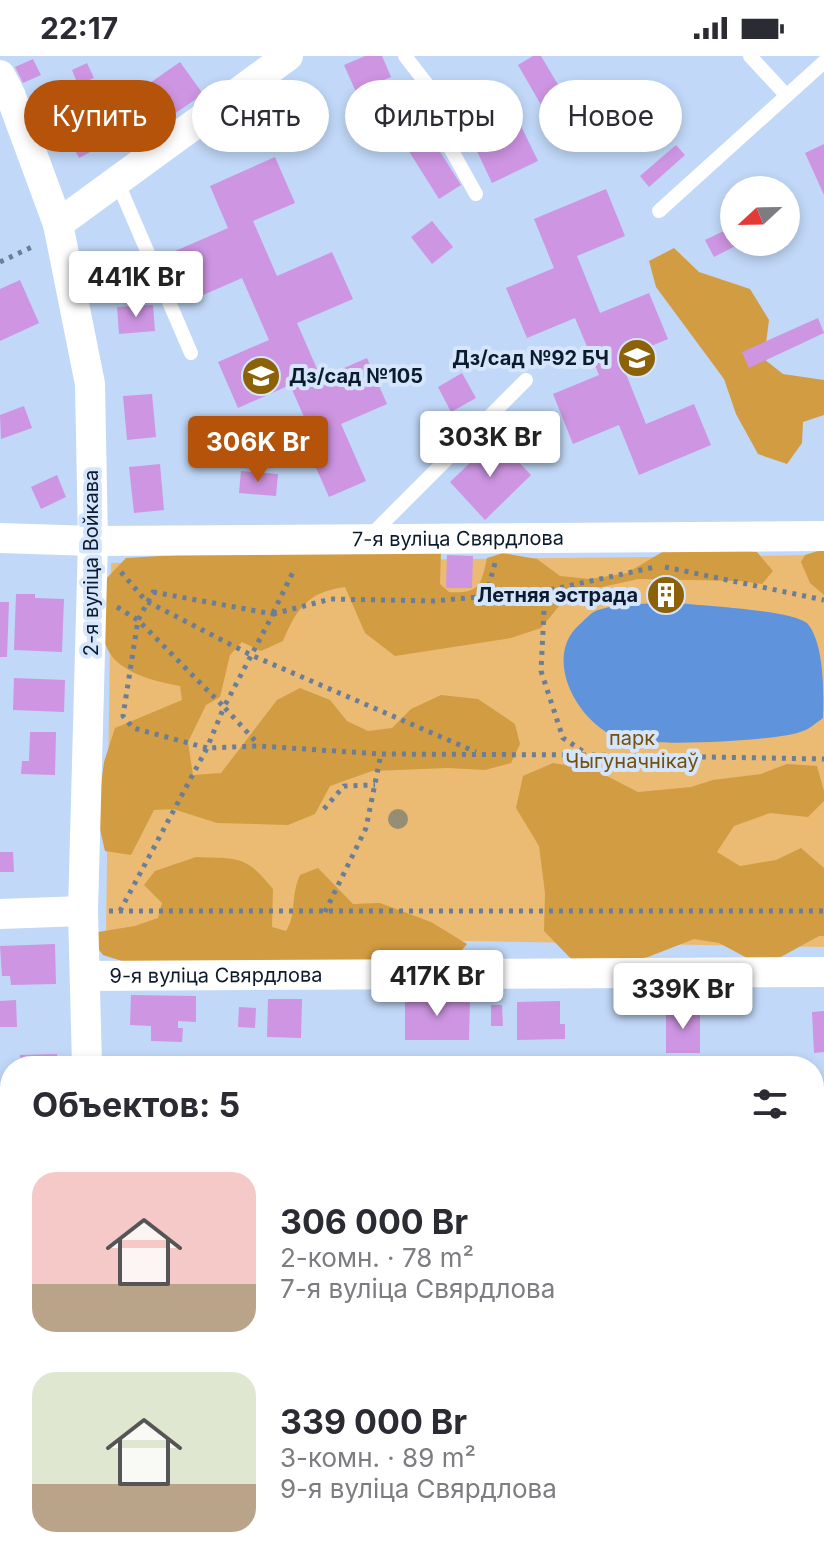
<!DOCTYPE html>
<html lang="ru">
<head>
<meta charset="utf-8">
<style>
  :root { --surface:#fff; --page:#f2f2f3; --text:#2b2b33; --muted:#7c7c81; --accent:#b45309 }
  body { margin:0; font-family:Inter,sans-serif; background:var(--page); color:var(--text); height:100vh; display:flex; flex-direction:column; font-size:30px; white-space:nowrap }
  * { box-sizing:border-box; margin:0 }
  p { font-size:26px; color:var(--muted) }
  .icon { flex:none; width:44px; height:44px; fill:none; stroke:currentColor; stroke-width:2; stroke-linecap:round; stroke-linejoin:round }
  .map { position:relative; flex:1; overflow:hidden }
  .sheet { position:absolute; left:0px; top:1000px; width:824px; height:512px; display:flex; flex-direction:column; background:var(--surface); border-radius:32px 32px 0 0; box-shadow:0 4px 12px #0003 }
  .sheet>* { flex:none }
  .hud { position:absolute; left:24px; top:24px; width:776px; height:72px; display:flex; gap:16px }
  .needle { width:52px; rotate:248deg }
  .controls { position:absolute; left:720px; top:120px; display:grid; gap:16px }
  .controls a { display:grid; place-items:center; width:80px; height:80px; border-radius:50%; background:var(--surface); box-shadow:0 4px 12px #0003; font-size:40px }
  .price { position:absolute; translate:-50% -68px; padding:0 18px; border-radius:8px; background:#fff; color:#222; font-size:26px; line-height:52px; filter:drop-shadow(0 2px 4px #0008) }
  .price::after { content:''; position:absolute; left:50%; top:48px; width:24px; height:18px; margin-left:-12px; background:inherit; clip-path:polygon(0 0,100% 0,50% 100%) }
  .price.selected { background:var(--accent); color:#fff }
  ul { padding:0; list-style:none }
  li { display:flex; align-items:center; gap:24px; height:200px; padding:0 32px }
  li span { display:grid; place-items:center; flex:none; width:224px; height:160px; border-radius:24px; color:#555 }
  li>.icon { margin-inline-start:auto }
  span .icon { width:96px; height:96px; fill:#fffc; stroke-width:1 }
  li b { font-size:34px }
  h2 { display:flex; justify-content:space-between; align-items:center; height:96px; padding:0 32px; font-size:34px }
  .pill { padding:0 28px; border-radius:36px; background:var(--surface); box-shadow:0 4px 12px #0003; font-size:28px; line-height:72px }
  .pill.selected { background:var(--accent); color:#fff }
  .status { display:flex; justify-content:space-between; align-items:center; height:56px; padding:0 40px; background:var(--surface); direction:ltr }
  .status svg { height:22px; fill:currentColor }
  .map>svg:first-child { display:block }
  .green { fill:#ebbb73 }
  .forest { fill:#d29c43 }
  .water { fill:#5f94dc }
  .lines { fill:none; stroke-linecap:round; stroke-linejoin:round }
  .stream { stroke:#5f94dc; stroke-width:8 }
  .building { fill:#ce95e2 }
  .path { stroke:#6b7e98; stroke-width:5; stroke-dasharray:4 6; stroke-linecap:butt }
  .lane { stroke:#fff; stroke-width:14 }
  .street { stroke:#fff; stroke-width:30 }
  .tree { fill:#968d75 }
  .labels { text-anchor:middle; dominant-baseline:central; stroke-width:8; stroke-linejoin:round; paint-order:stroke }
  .poi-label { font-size:20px; font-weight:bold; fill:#0c1a2d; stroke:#d5e5fb; text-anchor:end }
  .street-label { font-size:20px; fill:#0c1a2d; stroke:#d5e5fb }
  .park-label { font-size:20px; fill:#734f09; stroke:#d5e5fb }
</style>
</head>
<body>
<div class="status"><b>22:17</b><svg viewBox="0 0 49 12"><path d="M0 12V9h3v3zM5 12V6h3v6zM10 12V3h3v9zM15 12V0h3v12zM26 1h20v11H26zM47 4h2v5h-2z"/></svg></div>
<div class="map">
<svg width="824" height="1512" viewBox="0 0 824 1512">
  <rect width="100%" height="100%" fill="#c1d8f8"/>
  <!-- green -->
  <polygon class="green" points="824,499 824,891 106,879 111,507"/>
  <!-- forest -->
  <g class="forest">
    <polygon points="674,192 699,216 750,233 769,264 764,303 783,318 824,324 824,359 803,366 802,387 787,408 758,398 736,358 724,323 656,231 649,205"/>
    <path d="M722,492L757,496L773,515L762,528L740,525L638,523L580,536L565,543L541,572L511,582L395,600L365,577L345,531C308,536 297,552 283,585L261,595L242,586L230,599L220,641L206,649L188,686L193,719L221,717L277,644L300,632L330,644L347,665L368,675L392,672L411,653L441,639L478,643L515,668L520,688L511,707L485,714L448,712L372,715L330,730L315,758L288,769L217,767L173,753L154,754L131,799L105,795L97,760L104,706L115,672L182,644L180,630C152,625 109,615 104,582C101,563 104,542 105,524L126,502L195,498L441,495L440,528L449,536C480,538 481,529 487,502L503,497L537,503L560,520L590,523L627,517L664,495Z"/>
    <polygon points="824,493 824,539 810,527 801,506 805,499"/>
    <polygon points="553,707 595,714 638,736 691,731 713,724 761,718 787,708 817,710 824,735 824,745 808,761 770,757 734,770 717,796 740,810 776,804 801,792 824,812 824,880 819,880 779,902 749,903 719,887 694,883 648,901 611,909 577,909 544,875 545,837 539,790 516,752 523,720"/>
    <path d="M196,801C238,803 245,798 273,833L272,871L286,875C297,858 290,841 300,819L318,812L353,848L380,847L431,866L467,888L454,903L141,911L103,899L94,887L98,876L135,870L158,862L162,847L144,829L155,815Z"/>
  </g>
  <!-- water -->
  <path class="water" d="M678,547C703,550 791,554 807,567C824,586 824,635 823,662C817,666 810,673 803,675C778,686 644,691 619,682C578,668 542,602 579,569C585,564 591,556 598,554C622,546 653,548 678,547Z"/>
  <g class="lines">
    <!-- stream -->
    <g class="stream">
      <polyline points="814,1415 824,1413"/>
      <polyline points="0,1507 20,1512"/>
      <polyline points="320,1512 335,1505 354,1502"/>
    </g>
  </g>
  <!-- building -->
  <g class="building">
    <polygon points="365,0 382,0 391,21 356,36 344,9"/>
    <polygon points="533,0 541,0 573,54 551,66 518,9"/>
    <polygon points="33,3 41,19 23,27 15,11"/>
    <polygon points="180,6 203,38 170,61 147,29"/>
    <polygon points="87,7 94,22 78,29 72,14"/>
    <polygon points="502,31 538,105 492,127 457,53"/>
    <polygon points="86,55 104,89 79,102 61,67"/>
    <polygon points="420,64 461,129 439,143 398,78"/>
    <polygon points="824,88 824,139 805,97"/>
    <polygon points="676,89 685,99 649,131 640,120"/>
    <polygon points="275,101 295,147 253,165 277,220 332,196 353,243 297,267 321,322 367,302 387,348 341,368 366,425 329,441 303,383 312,379 290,329 238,352 218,306 269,284 242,222 194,243 173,196 228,172 210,130"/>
    <polygon points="606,133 625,180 577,200 600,257 649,237 668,283 620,303 646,368 694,348 711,389 639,419 619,369 573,388 553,338 599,319 575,262 527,282 506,232 554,212 534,163"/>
    <polygon points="432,165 453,191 432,208 411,181"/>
    <polygon points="734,170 734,186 743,186 714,201 705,184"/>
    <polygon points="20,224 39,267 0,285 0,233"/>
    <polygon points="153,249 155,275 119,278 117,251"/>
    <polygon points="818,262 824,277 749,312 742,296"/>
    <polygon points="462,317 476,342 451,356 438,331"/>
    <polygon points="152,338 156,381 127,384 123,340"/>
    <polygon points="24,350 32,372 1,383 0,359"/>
    <polygon points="496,382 531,419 485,464 450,426"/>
    <polygon points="160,408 164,454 134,457 129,411"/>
    <polygon points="241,415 278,418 276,440 239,437"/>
    <polygon points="57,419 66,441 41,453 31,431"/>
    <polygon points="447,499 473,500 472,532 446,532"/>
    <polygon points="649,526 682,527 682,551 649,551"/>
    <polygon points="16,538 35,538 35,542 64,543 62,596 14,594"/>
    <polygon points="0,546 9,546 7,601 0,601"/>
    <polygon points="14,622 65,624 64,656 13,654"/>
    <polygon points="30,676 56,676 55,719 21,718 22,705 29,705"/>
    <polygon points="0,796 13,796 14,816 0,816"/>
    <polygon points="55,888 56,928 11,929 10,920 2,920 0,890"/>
    <polygon points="131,939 196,940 196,966 178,965 178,972 183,972 182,986 151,985 151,970 130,969"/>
    <polygon points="405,940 470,941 469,984 405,984"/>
    <polygon points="268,943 302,943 301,982 267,981"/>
    <polygon points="16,944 17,971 0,971 0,945"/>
    <polygon points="560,945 560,968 565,968 565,983 517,984 517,946"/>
    <polygon points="491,949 502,949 503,970 491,970"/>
    <polygon points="239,951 256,952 255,972 238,971"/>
    <polygon points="700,952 700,997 666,997 666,953"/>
    <polygon points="824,955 824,996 814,997 812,956"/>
    <polygon points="57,998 57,1010 21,1010 20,999"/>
    <polygon points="824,1191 824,1229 814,1229 814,1192"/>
    <rect x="7" y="1353" width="3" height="66"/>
    <polygon points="129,1502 158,1502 158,1507 130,1508"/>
  </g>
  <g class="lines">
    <!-- path -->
    <g class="path">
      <polyline points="0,206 34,190"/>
      <polyline points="665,511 824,544"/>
      <polyline points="121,516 146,545 251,599 476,696"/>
      <polyline points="545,535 541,615 563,682 587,698"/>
      <polygon points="153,536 273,558 224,651 138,564"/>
      <polyline points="486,540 495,507"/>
      <polyline points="117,551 138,564 123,660 133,672 207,692 224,651 259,689"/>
      <polyline points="273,557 295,512"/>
      <polyline points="273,558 331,543 434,545 545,535 655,511"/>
      <polyline points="324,753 344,730 375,729"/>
      <polyline points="109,855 824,855"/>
      <polyline points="120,855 207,692 259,690 381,698 588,699 824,703"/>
      <polyline points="325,856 366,772 381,698"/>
    </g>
    <!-- lane -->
    <g class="lane">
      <polyline points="405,0 429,31 434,63 476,138"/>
      <polyline points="750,0 786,39"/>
      <polyline points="117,125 191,297"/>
      <polyline points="659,155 824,6"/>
      <polyline points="369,481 526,324"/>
    </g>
    <!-- street -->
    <g class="street">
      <polyline points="0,19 10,38 58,168 90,328 93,485 83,855 87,1010"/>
      <polyline points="58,168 288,0"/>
      <path id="s1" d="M0,482L93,485L824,480"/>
      <polyline points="0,858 83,855"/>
      <path id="s2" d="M86,920L824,916"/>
      <polyline points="814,1155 824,1154"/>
      <polyline points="0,1250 10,1249"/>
      <polyline points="814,1477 824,1475"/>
      <polyline points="81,1512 81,1502"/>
      <polyline points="645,1512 693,1502"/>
    </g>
  </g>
  <!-- trees -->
  <circle class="tree" cx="398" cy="763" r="10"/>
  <!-- icons -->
  <defs>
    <g id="school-disc" transform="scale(2)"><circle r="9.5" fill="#8d6107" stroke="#d5e5fb"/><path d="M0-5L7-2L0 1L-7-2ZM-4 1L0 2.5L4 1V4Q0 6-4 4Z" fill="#fff"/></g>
    <g id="building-disc" transform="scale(2)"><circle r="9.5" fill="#8d6107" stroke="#d5e5fb"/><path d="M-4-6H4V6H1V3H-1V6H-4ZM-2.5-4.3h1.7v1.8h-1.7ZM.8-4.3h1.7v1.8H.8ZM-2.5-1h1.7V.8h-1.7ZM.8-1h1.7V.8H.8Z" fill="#fff"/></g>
  </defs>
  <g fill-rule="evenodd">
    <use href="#school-disc" x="637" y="302"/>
    <use href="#school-disc" x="261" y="320"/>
    <use href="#building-disc" x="666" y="539"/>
  </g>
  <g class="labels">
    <!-- poi labels -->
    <g class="poi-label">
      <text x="609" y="302">Дз/сад №92 БЧ</text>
      <text x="289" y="320" text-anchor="start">Дз/сад №105</text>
      <text x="638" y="539">Летняя эстрада</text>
    </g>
    <!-- street labels -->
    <g class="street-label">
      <text stroke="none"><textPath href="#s1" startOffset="458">7-я вуліца Свярдлова</textPath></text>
      <text transform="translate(91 507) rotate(-90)">2-я вуліца Войкава</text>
      <text stroke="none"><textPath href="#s2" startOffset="130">9-я вуліца Свярдлова</textPath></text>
    </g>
    <!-- park labels -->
    <g class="park-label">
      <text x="632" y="682">парк<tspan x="632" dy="23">Чыгуначнікаў</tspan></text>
    </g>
  </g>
</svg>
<div class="controls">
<a><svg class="needle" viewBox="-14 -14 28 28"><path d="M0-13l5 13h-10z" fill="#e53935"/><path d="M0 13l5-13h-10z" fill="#7c7c81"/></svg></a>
</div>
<b class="price" style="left:136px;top:263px">441K Br</b>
<b class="price" style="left:490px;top:423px">303K Br</b>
<b class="price selected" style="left:258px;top:428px">306K Br</b>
<b class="price" style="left:437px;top:962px">417K Br</b>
<b class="price" style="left:683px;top:975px">339K Br</b>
<div class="hud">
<a class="pill selected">Купить</a>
<a class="pill">Снять</a>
<a class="pill">Фильтры</a>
<a class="pill">Новое</a>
</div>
<section class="sheet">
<h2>Объектов: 5<svg class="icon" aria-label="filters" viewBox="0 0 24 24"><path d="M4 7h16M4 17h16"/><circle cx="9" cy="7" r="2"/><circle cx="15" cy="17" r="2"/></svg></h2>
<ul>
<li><span style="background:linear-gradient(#f6c9c9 70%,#b9a48a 0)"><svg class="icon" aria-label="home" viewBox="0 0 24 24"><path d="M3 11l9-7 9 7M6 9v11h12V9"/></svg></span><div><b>306 000 Br</b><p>2-комн. · 78 m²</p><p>7-я вуліца Свярдлова</p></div></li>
<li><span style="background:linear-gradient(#dfe7d0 70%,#b9a48a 0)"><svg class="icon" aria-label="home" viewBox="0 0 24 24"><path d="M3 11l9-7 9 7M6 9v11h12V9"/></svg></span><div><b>339 000 Br</b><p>3-комн. · 89 m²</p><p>9-я вуліца Свярдлова</p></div></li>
</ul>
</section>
</div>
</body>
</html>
